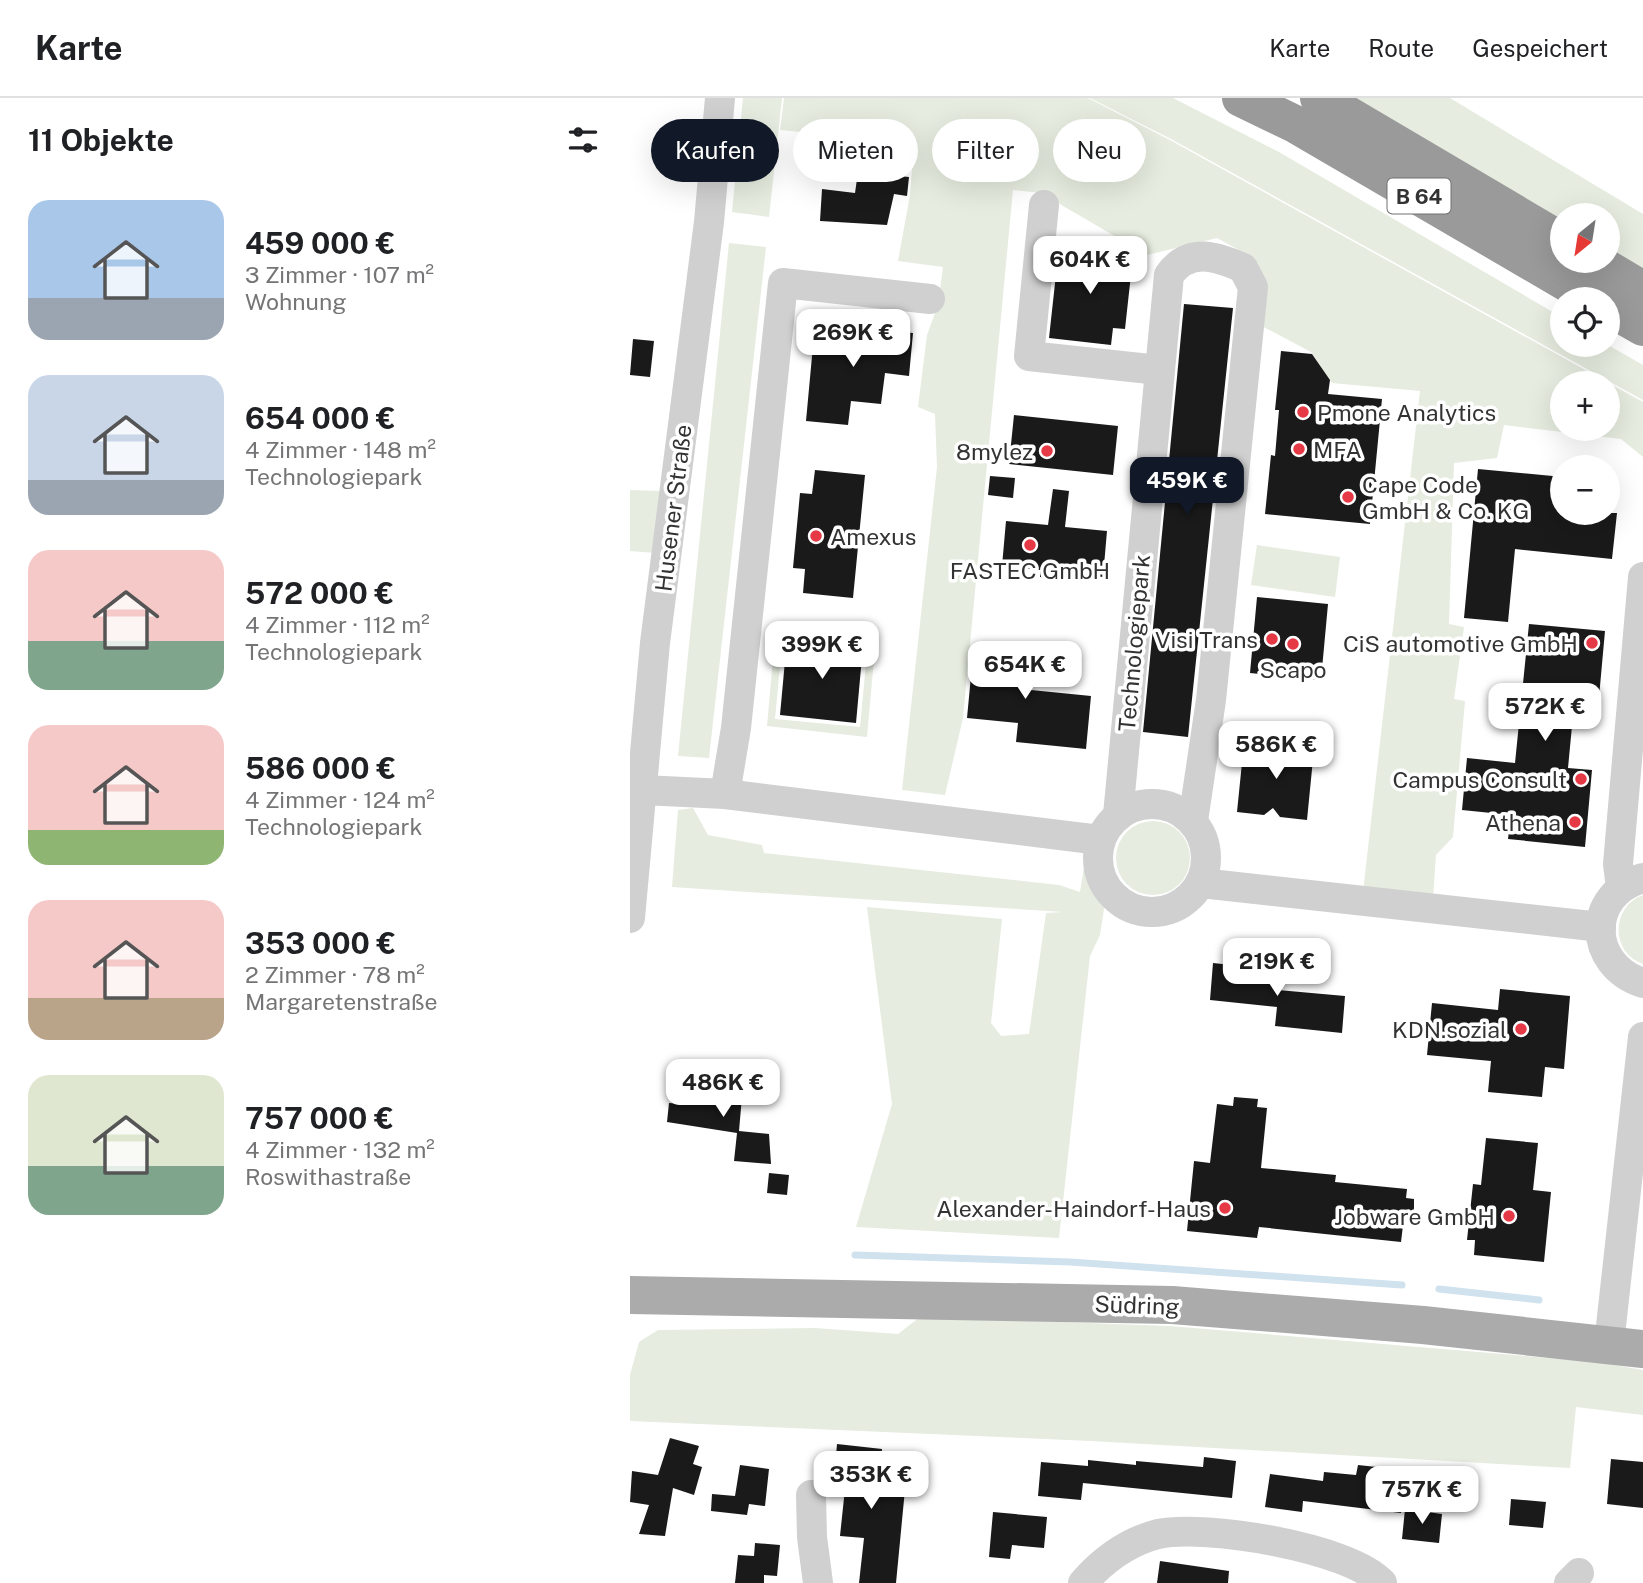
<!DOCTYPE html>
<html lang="de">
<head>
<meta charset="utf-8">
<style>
  :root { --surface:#fff; --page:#f2f2f2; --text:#202124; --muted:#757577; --line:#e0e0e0; --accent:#111827 }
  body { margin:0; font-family:"Public Sans",sans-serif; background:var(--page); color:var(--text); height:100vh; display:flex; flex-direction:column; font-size:26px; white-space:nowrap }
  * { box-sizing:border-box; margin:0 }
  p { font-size:23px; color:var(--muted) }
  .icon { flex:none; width:38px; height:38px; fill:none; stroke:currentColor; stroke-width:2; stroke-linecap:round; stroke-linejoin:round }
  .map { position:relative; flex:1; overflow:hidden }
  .panel { display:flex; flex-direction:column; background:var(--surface); width:630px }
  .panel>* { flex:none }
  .guide { position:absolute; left:21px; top:21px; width:665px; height:63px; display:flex; gap:14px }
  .needle { width:46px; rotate:210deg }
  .buttons { position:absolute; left:920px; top:105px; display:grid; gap:14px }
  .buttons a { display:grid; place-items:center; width:70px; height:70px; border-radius:50%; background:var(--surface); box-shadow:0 7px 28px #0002; font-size:35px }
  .price { position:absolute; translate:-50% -60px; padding:0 16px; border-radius:14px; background:#fff; color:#222; font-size:23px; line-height:46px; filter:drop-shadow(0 2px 4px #0008) }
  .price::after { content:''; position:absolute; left:50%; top:42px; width:21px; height:16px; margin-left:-10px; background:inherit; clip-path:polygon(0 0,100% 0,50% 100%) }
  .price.on { background:var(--accent); color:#fff }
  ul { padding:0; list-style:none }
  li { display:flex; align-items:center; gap:21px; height:175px; padding:0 28px }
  li span { display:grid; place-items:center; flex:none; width:196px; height:140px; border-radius:21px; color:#555 }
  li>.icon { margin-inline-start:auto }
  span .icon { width:84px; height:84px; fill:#fffc; stroke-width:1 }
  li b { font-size:30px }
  h2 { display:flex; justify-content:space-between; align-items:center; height:84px; padding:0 28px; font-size:30px }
  .pill { padding:0 24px; border-radius:32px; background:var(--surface); box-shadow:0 7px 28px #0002; font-size:24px; line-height:63px }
  .pill.on { background:var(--accent); color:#fff }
  header { display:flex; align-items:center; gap:42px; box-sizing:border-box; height:98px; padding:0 35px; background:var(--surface); border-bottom:2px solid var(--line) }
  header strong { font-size:33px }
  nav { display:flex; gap:38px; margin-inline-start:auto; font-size:24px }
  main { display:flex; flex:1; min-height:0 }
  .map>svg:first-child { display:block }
  .green { fill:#e6ecdf; fill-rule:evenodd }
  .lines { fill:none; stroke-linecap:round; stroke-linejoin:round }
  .stream { stroke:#cfe2ee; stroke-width:7 }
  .building { fill:#1a1a1a }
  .minor { stroke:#d0d0d0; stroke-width:30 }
  .major { stroke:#ababab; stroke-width:38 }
  .highway { stroke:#9a9a9a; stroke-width:38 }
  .poi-dot { fill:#e63946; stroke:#fff; stroke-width:2.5 }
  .labels { text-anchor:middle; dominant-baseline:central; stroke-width:7; stroke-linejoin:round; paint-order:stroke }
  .shield { fill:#fff; stroke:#707070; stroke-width:2 }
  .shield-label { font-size:21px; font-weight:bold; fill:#333 }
  .poi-label { font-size:23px; fill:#333; stroke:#fff; text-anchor:end }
  .street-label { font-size:23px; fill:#333; stroke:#fff }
</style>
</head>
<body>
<header>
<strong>Karte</strong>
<nav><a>Karte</a><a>Route</a><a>Gespeichert</a></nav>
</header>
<main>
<section class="panel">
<h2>11 Objekte<svg class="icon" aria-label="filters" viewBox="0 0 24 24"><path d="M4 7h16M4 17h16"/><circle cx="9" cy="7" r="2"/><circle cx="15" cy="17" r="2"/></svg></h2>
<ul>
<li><span style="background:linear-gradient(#a9c7e8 70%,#9aa5b1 0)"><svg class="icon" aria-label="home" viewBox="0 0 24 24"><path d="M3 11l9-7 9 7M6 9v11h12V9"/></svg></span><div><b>459 000 €</b><p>3 Zimmer · 107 m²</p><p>Wohnung</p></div></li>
<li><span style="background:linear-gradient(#c9d6e8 75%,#9aa5b1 0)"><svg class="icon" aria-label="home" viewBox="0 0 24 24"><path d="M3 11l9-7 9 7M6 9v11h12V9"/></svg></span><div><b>654 000 €</b><p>4 Zimmer · 148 m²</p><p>Technologiepark</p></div></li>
<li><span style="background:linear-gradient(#f6c9c9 65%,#7fa58c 0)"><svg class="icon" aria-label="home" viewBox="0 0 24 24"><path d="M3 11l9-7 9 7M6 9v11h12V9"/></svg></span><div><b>572 000 €</b><p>4 Zimmer · 112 m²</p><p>Technologiepark</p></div></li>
<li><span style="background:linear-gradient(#f6c9c9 75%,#8fb573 0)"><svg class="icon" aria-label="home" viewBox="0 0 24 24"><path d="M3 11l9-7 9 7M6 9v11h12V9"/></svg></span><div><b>586 000 €</b><p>4 Zimmer · 124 m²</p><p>Technologiepark</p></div></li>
<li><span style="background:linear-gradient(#f6c9c9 70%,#b9a48a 0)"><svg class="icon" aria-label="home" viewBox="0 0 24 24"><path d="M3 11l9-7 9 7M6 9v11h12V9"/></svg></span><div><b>353 000 €</b><p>2 Zimmer · 78 m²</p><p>Margaretenstraße</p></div></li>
<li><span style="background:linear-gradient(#dfe7d0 65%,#7fa58c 0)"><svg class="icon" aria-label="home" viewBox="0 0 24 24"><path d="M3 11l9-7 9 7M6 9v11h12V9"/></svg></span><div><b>757 000 €</b><p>4 Zimmer · 132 m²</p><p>Roswithastraße</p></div></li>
</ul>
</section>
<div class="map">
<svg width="1013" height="1485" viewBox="0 0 1013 1485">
  <rect width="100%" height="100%" fill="#fff"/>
  <!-- green -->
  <g class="green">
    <polygon points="113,0 152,0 139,119 102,114"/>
    <path d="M154,0H458L540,42L1013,304V359L991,341L874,327L867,360L824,365L819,526L834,529L824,601L835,603L823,739L806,757L803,800L733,794L790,293L702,285L681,254L628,226L618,157L587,140L517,157L411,95L383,92L333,620L315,697L272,692L307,369L305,316L288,309L297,237L308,207L313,169L268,163L280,97L284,45L150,32ZM933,285H978V331H933Z"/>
    <polygon points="460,0 543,0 649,54 933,220 933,247 978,247 1013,267 1013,302 541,41"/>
    <polygon points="720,0 820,0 1013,116 1013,174 978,154 978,117 933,117 933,127"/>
    <polygon points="99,145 136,149 79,660 48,658"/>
    <polygon points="0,392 32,393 26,455 0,453"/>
    <polygon points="627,447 710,459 705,499 621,487"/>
    <path d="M146,527L246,538L237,639L137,628ZM153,536L238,544L230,629L145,621Z"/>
    <polygon points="63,710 78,737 132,747 134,755 429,787 450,794 454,769 464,795 473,804 474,811 470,837 460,858 429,1140 226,1129 262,1006 237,809 372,821 361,925 371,938 399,936 416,815 433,814 42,789 48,712"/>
    <circle cx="523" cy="760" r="37"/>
    <path d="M1013,797V866C980,855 981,808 1013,797Z"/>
    <polygon points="290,1219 540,1228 966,1264 1013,1272 1013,1317 946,1309 940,1370 461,1343 0,1323 0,1277 9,1244 28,1232 185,1230 268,1236"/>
  </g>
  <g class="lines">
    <!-- stream -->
    <g class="stream">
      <polyline points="225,1157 440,1164 772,1187"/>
      <polyline points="809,1191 909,1202"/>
    </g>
  </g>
  <!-- building -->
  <g class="building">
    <polygon points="228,74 279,79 277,98 264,96 257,127 190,123 192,91 225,95"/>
    <polygon points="429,149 503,158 495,231 483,230 481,247 419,240"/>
    <polygon points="554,206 603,210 558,639 513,634"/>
    <polygon points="185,226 283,235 279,278 255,275 251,306 221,303 218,327 176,323"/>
    <polygon points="3,241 24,243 20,279 0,277"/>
    <polygon points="651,253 682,256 700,282 698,296 752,301 740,426 635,416 641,357 645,358 649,312 645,312"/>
    <polygon points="384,317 488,328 483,377 379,366"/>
    <polygon points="848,371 933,379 933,415 987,415 982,461 885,451 878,524 834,520"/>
    <polygon points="185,372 235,377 223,500 173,495 175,471 163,470 170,395 182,396"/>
    <polygon points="360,378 385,380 383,400 358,397"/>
    <polygon points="423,391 439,393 435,429 477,433 473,479 434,475 434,482 422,481 410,479 410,472 372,468 376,423 418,427"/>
    <polygon points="627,499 698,506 691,582 620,575"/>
    <polygon points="899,526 975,533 968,610 944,607 938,670 962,672 955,749 878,741 881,717 832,712 837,660 885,665"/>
    <polygon points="157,541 233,548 226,625 150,617"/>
    <polygon points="344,546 395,551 391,591 461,598 456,651 386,644 388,625 337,620"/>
    <polygon points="614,645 684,651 677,722 650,719 643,710 634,717 607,714"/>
    <polygon points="583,865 650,872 648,892 715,898 712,935 645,928 647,909 580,902"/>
    <polygon points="870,891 940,898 934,971 915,969 912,999 858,994 861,963 797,957 802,905 868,912"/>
    <polygon points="68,984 113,987 109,1033 139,1036 141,1066 104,1063 107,1035 37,1024 39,1005 66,1007"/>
    <polygon points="604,999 628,1001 627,1009 637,1010 631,1070 706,1077 705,1084 777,1091 776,1100 784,1101 784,1110 782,1120 774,1119 771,1144 629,1129 627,1140 557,1133 564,1063 580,1065 587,1006 603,1008"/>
    <polygon points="856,1040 908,1045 903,1092 921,1094 914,1164 844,1157 845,1142 837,1142 843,1086 851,1087"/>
    <polygon points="139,1075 159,1077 157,1097 137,1095"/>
    <polygon points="40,1340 69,1348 63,1366 72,1369 64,1397 43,1390 35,1438 9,1436 19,1407 0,1404 2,1373 28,1377"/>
    <polygon points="207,1346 252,1351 249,1380 276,1381 266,1485 229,1485 234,1440 210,1438 216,1381 204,1379"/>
    <polygon points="574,1359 606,1363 602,1400 453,1385 451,1402 408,1398 411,1364 458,1368 458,1362 506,1367 506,1363 573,1369"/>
    <polygon points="981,1361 1013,1364 1013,1410 977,1406"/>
    <polygon points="110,1367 139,1371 135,1408 119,1406 117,1417 81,1413 82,1396 105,1398"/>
    <polygon points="728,1367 756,1370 754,1385 775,1388 771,1415 673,1403 672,1414 635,1409 640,1376 693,1383 694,1374 726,1377"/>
    <polygon points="881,1401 916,1404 913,1430 879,1427"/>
    <polygon points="775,1411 812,1416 809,1445 772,1441"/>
    <polygon points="363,1414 417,1419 414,1450 382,1447 380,1461 359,1459"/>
    <polygon points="125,1445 150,1447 147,1478 134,1477 134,1485 105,1485 108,1457 124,1458"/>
    <polygon points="530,1463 599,1473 598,1485 527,1485"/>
  </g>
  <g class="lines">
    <!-- minor -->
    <g class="minor">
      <polyline points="414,107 399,258 529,272"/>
      <polyline points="13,692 95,696 470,742"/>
      <polyline points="95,696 106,630 153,185 300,201"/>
      <circle cx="522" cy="760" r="54"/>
      <path d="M488,717L539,177C559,149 586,158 613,170L623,189L581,602L563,723"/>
      <path d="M1013,780C956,796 957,867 1013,885"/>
      <polyline points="571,785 971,829"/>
      <polyline points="991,790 988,766 1013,479"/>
      <polyline points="0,820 25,545 79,124 90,0"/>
      <polyline points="979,1246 1013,939"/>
      <polyline points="181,1397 182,1439 188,1485"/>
      <path d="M453,1485C473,1462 497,1444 528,1436C574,1426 719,1449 752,1485"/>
      <polyline points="939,1485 949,1475"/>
    </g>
    <!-- major -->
    <polyline class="major" points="0,1197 542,1207 793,1227 1013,1251"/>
    <!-- highway -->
    <g class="highway">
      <polyline points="611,0 667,27 965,201"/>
      <polyline points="689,0 933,144"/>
      <polyline points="964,163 1013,192"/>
      <polyline points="978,209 1013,229"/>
    </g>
  </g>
  <!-- markers -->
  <g class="poi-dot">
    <circle cx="673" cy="314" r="7"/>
    <circle cx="669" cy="351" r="7"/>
    <circle cx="417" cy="353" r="7"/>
    <circle cx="718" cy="399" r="7"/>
    <circle cx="186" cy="438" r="7"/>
    <circle cx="400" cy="447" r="7"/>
    <circle cx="642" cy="541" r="7"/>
    <circle cx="962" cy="545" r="7"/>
    <circle cx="663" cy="546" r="7"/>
    <circle cx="951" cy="681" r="7"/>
    <circle cx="945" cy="724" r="7"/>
    <circle cx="891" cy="931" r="7"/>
    <circle cx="595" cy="1110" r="7"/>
    <circle cx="879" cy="1118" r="7"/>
  </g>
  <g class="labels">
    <!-- shield labels -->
    <rect class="shield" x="757.5" y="80.5" width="63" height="35" rx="5"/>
    <g class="shield-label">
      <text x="789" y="98">B 64</text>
    </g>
    <!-- poi labels -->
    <g class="poi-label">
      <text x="687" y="314" text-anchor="start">Pmone Analytics</text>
      <text x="683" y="351" text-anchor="start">MFA</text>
      <text x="403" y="353">8mylez</text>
      <text x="732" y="386" text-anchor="start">Cape Code<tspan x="732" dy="26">GmbH &amp; Co. KG</tspan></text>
      <text x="200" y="438" text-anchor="start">Amexus</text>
      <text x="400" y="472" text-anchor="middle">FASTEC GmbH</text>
      <text x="628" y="541">Visi Trans</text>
      <text x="948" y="545">CiS automotive GmbH</text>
      <text x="663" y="571" text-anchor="middle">Scapo</text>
      <text x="937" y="681">Campus Consult</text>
      <text x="931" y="724">Athena</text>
      <text x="877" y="931">KDN.sozial</text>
      <text x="581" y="1110">Alexander-Haindorf-Haus</text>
      <text x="865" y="1118">Jobware GmbH</text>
    </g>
    <!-- street labels -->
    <g class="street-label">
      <text transform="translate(43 410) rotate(-83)">Husener Straße</text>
      <text transform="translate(504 545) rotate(-85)">Technologiepark</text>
      <text transform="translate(507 1207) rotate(2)">Südring</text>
    </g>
  </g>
</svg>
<div class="buttons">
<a><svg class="needle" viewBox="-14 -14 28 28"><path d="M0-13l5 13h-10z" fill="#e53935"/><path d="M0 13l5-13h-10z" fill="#757577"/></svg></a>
<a><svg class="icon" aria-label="locate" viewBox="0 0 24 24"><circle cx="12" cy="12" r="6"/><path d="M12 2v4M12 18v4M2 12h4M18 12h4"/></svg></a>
<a>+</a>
<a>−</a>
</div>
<b class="price" style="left:460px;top:198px">604K €</b>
<b class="price" style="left:223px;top:271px">269K €</b>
<b class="price on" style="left:557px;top:419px">459K €</b>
<b class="price" style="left:192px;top:583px">399K €</b>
<b class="price" style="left:395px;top:603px">654K €</b>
<b class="price" style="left:915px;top:645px">572K €</b>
<b class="price" style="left:646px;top:683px">586K €</b>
<b class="price" style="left:647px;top:900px">219K €</b>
<b class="price" style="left:93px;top:1021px">486K €</b>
<b class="price" style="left:241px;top:1413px">353K €</b>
<b class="price" style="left:792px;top:1428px">757K €</b>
<div class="guide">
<a class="pill on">Kaufen</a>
<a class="pill">Mieten</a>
<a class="pill">Filter</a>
<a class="pill">Neu</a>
</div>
</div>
</main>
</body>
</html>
